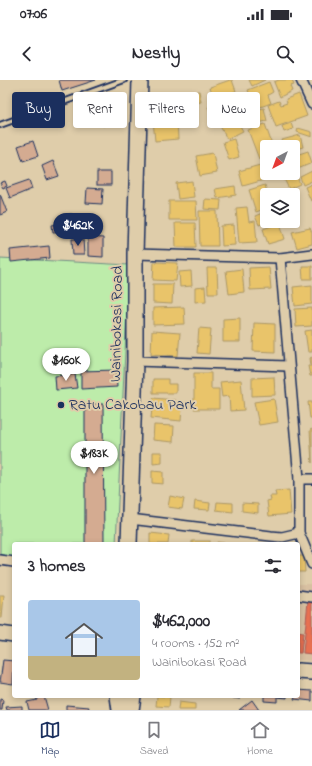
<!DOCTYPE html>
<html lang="en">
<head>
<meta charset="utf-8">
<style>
  :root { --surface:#fff; --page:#f7f7f7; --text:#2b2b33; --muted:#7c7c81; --line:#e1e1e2; --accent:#1b2f5e }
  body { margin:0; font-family:"Indie Flower",sans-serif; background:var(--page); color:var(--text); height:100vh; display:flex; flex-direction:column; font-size:15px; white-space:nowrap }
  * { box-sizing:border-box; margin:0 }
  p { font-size:13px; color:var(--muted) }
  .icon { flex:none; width:22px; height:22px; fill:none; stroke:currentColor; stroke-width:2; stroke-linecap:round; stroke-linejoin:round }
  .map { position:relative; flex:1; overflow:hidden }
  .sheet { position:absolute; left:12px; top:462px; width:288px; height:156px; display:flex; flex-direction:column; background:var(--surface); border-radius:4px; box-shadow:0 2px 6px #0003 }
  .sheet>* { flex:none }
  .hud { position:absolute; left:12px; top:12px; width:288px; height:36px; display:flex; gap:8px }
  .needle { width:26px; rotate:221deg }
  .tools { position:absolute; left:260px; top:60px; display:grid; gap:8px }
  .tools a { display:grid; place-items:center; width:40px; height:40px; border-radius:4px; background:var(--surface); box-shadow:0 2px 6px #0003; font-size:20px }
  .price { position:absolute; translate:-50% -34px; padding:0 9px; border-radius:14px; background:#fff; color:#222; font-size:13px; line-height:26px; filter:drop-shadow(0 1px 2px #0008) }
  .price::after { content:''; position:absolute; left:50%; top:24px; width:12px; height:9px; margin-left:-6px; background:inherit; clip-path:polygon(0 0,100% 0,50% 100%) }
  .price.selected { background:var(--accent); color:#fff }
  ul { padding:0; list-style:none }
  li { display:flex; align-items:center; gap:12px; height:100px; padding:0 16px }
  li+li { border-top:1px solid var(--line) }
  li span { display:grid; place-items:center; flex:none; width:112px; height:80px; border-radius:4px; color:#555 }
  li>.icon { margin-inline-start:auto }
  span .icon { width:48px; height:48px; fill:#fffc; stroke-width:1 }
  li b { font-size:17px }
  h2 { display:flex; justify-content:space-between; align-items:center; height:48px; padding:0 16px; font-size:17px }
  .tag { padding:0 14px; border-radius:4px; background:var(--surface); box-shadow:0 2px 6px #0003; font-size:14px; line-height:36px }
  .tag.selected { background:var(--accent); color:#fff }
  .status { display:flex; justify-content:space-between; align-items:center; height:28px; padding:0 20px; background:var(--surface); direction:ltr }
  .status svg { height:11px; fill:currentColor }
  header { display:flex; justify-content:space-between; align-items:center; height:52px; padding:0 16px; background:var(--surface); font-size:18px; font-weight:800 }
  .tab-bar { display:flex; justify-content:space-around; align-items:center; height:56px; border-top:1px solid var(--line); background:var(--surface); font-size:11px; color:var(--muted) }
  .tab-bar a { display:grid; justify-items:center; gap:2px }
  .tab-bar .selected { color:var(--accent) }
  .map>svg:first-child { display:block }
  .built { fill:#d8c0a1 }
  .green { fill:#bdecaa; stroke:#6c8e84 }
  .homes { fill:#e9c46a; stroke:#ab9766 }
  .shops { fill:#e76f51; stroke:#aa5c55 }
  .public { fill:#457b9d; stroke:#38648a }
  .building { fill:#d4ab91; stroke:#1b2f5e }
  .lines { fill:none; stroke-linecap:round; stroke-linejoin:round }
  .service-casing { stroke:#1b2f5e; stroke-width:8 }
  .minor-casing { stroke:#1b2f5e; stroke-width:12 }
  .secondary-casing { stroke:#1b2f5e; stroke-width:16 }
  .primary-casing { stroke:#1b2f5e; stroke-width:18 }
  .trunk-casing { stroke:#1b2f5e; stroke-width:18 }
  .service { stroke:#dfcdaa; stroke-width:4.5 }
  .minor { stroke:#dfcdaa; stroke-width:9 }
  .secondary { stroke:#dfcdaa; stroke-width:13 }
  .primary { stroke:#dfcdaa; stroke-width:15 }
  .trunk { stroke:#dfcdaa; stroke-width:15 }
  .poi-dot { fill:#1b2f5e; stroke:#dfcdaa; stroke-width:1.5 }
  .labels { text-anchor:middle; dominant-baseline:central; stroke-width:4; stroke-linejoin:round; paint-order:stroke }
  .street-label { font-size:16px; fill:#1b2f5e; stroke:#dfcdaa }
  .poi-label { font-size:16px; fill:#1b2f5e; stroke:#dfcdaa; text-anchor:start }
</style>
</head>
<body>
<div class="status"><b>07:06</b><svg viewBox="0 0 49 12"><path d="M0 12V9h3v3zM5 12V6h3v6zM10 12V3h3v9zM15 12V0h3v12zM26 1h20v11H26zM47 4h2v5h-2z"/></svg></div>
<header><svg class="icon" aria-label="back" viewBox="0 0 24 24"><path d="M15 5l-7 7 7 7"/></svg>Nestly<svg class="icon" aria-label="search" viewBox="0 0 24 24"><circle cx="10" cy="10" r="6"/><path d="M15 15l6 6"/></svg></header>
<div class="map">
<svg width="312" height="630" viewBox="0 0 312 630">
  <rect width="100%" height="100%" fill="#dfcdaa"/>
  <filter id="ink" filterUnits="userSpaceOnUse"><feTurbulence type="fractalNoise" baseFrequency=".025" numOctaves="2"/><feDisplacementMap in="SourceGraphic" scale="8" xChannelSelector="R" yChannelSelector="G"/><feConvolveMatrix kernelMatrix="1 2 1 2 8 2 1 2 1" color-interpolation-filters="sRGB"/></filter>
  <g filter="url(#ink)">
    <!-- built -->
    <polygon class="built" points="298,504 312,504 312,581 298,580"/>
    <!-- green -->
    <polygon class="green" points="0,178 129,185 116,464 14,464 14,480 0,479"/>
    <!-- homes -->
    <g class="homes">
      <polygon points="230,0 232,0 236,11 214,19 210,7"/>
      <polygon points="249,0 265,0 252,6"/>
      <polygon points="279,0 292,0 294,5 290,6 292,11 280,17 274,2"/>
      <polygon points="269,2 273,12 268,15 271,23 255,29 248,10"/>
      <polygon points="199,11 201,22 182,25 180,14"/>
      <polygon points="246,14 249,21 246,23 249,29 236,35 229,21"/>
      <polygon points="299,14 307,36 276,47 268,25 279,21 281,25 287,23 286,19"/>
      <polygon points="223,20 229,31 213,38 208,27"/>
      <polygon points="264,28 267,41 253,44 250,31"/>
      <polygon points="235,37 243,51 227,59 220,46"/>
      <polygon points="177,38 178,59 155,61 153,40"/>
      <polygon points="291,43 293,49 284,52 282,46"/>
      <polygon points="265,44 273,67 267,67 267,76 259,79 248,50"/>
      <polygon points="298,48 312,52 312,57 297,52"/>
      <polygon points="300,55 303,67 293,70 293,67 285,67 282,60"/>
      <polygon points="234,59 239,77 229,80 223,62"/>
      <polygon points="308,71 312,83 293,91 293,76"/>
      <polygon points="213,73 217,93 200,96 196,76"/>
      <polygon points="260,85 264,100 243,106 239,91"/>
      <polygon points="312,91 312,101 303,105 300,97"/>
      <polygon points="296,94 300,104 289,109 284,99"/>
      <polygon points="192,101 194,117 178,119 176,103"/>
      <polygon points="312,104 312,121 311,121 305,107"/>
      <polygon points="265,105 268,115 267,128 256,132 249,110"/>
      <polygon points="235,106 236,115 217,118 215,109"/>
      <polygon points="291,109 294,115 286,115 284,111"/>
      <polygon points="205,119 221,120 220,130 204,129"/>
      <polygon points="169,121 196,121 197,140 169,140"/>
      <polygon points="247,127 249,142 255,141 257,162 239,163 236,128"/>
      <polygon points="199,131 217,131 218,166 200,166"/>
      <polygon points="267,131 267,141 270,141 259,145 255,136"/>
      <polygon points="175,143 195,143 196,167 176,167"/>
      <polygon points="280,143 285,159 268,164 263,149"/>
      <polygon points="234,145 235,165 222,166 221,146"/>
      <polygon points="310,148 312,153 312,164 297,168 292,152"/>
      <polygon points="154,182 178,183 176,201 153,200"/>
      <polygon points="302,186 312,186 312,199 303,199"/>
      <polygon points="269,187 271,209 250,210 249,188"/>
      <polygon points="207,188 217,188 218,213 208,213"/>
      <polygon points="242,189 244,212 229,214 226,191"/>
      <polygon points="191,191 192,206 180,207 179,192"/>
      <polygon points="153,204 173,204 172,224 153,223"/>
      <polygon points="312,205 312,224 295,226 293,207"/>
      <polygon points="205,207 206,221 195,222 195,208"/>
      <polygon points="184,227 185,244 153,245 153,228"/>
      <polygon points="312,228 312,246 296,247 295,229"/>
      <polygon points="240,238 240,262 223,262 223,239"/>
      <polygon points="254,243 275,244 275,272 253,271"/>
      <polygon points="199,248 211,249 209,274 197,273"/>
      <polygon points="312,250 312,272 308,272 305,251"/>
      <polygon points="152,251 180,253 178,276 151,274"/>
      <polygon points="312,277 312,296 310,296 308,286 311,286 310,278"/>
      <polygon points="194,293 211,293 211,309 219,309 219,329 194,329"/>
      <polygon points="274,297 275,315 252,316 252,298"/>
      <polygon points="153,299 168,299 168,304 176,304 176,313 153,313"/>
      <polygon points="241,300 244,330 230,331 229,316 222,317 220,302"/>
      <polygon points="153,318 175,320 174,326 182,327 181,341 151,338"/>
      <polygon points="274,319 278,342 259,345 254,322"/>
      <polygon points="308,322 312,322 312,338 310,338"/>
      <polygon points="154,345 174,346 173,362 153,360"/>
      <polygon points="312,349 312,383 310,350"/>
      <polygon points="153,372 162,372 162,383 153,384"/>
      <polygon points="152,391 163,392 163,404 152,403"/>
      <polygon points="289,410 291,434 269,436 267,421 271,420 270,416 276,416 275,411"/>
      <polygon points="170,416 184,419 182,429 168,427"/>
      <polygon points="195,421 210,423 209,430 194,429"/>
      <polygon points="217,422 233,423 233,432 216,430"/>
      <polygon points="242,423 258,424 258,433 242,431"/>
      <polygon points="150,453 169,455 168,464 150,464"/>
      <rect x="192" y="461" width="18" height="3"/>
      <polygon points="217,462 233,464 217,464"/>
      <polygon points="298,476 304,476 305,492 298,492"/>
      <polygon points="0,515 4,515 2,538 0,538"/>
      <polygon points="157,616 170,617 169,627 156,626"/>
      <polygon points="179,622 195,624 195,630 178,630"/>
    </g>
    <!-- shops -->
    <g class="shops">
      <polygon points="308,521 312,521 312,574 303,573"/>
      <polygon points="298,552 303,553 301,573 298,573"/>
    </g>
    <!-- public -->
    <polygon class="public" points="110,20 118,41 103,46 96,25"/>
    <!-- building -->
    <g class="building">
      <polygon points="59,0 96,0 62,11"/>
      <polygon points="33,61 38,76 23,81 18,66"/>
      <polygon points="53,81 59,96 47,100 42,86"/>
      <rect x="97" y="92" width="14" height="13"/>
      <polygon points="29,100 32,109 10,118 6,108"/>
      <polygon points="5,101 7,106 3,108 0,103"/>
      <polygon points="87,108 103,109 102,124 86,123"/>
      <polygon points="0,114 7,132 0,135"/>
      <polygon points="72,134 73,140 77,140 79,149 53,152 52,145 64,143 63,135"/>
      <polygon points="88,157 103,158 103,177 88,176"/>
      <polygon points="72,159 83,159 84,175 73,175"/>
      <polygon points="49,166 50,178 11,182 10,170"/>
      <polygon points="116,290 117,307 81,309 81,291"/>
      <polygon points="75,294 77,308 56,310 55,296"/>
      <polygon points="85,324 103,324 104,464 85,464"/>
      <polygon points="3,580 14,581 13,604 0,602"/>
      <polygon points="298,610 312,611 312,621 294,619 295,616 298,616"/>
      <polygon points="36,616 44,616 48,630 29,630 27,622 37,620"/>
      <polygon points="233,616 241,616 240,619 233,618"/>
      <polygon points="264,616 287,616 287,618 277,617 277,622 264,621"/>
      <polygon points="0,619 3,620 2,630 0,630"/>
      <polygon points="252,620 259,630 239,630"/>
      <polygon points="66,625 89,627 88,630 66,630"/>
      <polygon points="22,626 22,630 7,630 6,627"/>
    </g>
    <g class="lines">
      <!-- service casing -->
      <g class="service-casing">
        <polyline id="service" points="0,45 124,0"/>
      </g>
      <!-- minor casing -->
      <g class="minor-casing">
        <g id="minor">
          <polyline points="301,0 312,24"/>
          <polyline points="135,174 280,178 312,174"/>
          <polyline points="280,178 299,399 299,453 312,484"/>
          <polyline points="135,281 288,286"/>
          <polyline points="299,399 312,399"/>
          <polyline points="130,439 271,456 282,457 299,453"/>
          <polyline points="0,480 14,482"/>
          <polyline points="298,515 312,517"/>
        </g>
      </g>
      <!-- secondary casing -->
      <g class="secondary-casing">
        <polyline id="secondary" points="0,553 14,555"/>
      </g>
      <!-- primary casing -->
      <g class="primary-casing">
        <polyline id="primary" points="129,464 135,281 135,174 140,0"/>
      </g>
      <!-- trunk casing -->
      <g class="trunk-casing">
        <g id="trunk">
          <polyline points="298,591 312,592"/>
          <polyline points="118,616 120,630"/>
          <polyline points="131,630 133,616"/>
        </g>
      </g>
      <!-- service -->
      <use href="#service" class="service"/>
      <!-- minor -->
      <use href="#minor" class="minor"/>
      <!-- secondary -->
      <use href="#secondary" class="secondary"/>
      <!-- primary -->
      <use href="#primary" class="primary"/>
      <!-- trunk -->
      <use href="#trunk" class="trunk"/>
    </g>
  </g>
  <!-- markers -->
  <circle class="poi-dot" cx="61" cy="325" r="4"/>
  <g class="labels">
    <!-- street labels -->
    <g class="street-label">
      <text transform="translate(117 244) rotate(-89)">Wainibokasi Road</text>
    </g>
    <!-- poi labels -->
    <g class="poi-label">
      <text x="69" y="325">Ratu Cakobau Park</text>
    </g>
  </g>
</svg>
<div class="tools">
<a><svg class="needle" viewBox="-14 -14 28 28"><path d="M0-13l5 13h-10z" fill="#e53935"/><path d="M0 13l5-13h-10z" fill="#7c7c81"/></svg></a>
<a><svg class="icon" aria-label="layers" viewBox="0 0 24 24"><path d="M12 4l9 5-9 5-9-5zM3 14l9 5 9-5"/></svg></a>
</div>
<b class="price selected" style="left:78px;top:167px">$462K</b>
<b class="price" style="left:66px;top:302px">$160K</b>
<b class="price" style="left:94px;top:395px">$183K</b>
<div class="hud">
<a class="tag selected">Buy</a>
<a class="tag">Rent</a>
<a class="tag">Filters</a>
<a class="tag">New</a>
</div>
<section class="sheet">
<h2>3 homes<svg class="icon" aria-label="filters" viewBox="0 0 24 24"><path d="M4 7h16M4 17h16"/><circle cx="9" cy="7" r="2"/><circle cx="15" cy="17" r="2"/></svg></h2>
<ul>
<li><span style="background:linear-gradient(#a9c7e8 70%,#c2b280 0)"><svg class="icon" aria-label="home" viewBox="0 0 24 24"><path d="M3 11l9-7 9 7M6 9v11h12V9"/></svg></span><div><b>$462,000</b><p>4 rooms · 152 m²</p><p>Wainibokasi Road</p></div></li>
</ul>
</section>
</div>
<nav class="tab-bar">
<a class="selected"><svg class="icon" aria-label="map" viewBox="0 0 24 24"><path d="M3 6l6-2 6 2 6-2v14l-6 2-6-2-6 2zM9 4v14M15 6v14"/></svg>Map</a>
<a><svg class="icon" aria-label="saved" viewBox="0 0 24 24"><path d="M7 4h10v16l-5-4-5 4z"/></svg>Saved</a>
<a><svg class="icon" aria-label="home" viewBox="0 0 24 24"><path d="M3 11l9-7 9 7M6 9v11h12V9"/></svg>Home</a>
</nav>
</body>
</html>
